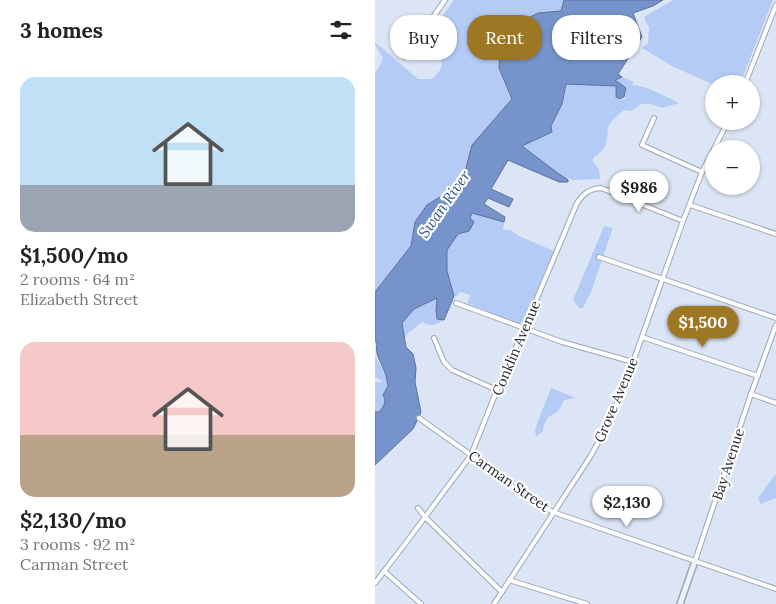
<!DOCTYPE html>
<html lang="en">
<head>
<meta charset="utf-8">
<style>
  :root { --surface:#fff; --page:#f2f2f2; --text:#222; --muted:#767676; --accent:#9e7725 }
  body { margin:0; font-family:Lora,serif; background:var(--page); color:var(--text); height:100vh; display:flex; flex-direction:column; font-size:19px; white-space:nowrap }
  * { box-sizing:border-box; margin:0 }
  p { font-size:16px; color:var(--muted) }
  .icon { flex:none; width:28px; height:28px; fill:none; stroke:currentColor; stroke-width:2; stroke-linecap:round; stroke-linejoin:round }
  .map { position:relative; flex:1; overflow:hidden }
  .drawer { display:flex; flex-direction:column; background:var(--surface); width:375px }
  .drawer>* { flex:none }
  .top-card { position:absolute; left:15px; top:15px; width:310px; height:45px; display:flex; gap:10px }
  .fabs { position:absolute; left:330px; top:75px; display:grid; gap:10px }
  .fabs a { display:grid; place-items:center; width:55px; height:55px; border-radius:50%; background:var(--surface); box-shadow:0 1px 4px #0004; font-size:25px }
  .price { position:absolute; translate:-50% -42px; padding:0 11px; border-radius:18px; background:#fff; color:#222; font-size:16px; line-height:32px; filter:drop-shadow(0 1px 2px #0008) }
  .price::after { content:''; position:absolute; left:50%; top:30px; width:15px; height:11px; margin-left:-8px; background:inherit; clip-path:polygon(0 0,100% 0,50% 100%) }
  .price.current { background:var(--accent); color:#fff }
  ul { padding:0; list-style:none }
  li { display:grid; align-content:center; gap:10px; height:265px; padding:0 20px }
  li span { display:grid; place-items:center; height:155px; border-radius:15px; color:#555 }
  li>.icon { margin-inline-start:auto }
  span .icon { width:90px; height:90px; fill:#fffc; stroke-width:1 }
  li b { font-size:21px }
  h2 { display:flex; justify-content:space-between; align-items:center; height:60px; padding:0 20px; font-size:21px }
  .pill { padding:0 18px; border-radius:20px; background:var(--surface); box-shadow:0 1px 4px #0004; font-size:18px; line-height:45px }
  .pill.current { background:var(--accent); color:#fff }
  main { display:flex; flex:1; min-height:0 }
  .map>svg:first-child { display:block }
  .green { fill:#b4cbf5 }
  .water { fill:#7694cb; stroke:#5b7199 }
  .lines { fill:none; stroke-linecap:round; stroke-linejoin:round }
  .street-casing { stroke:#9da6b4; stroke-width:6 }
  .secondary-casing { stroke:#9da6b4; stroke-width:8 }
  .street { stroke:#fff; stroke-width:4 }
  .secondary { stroke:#ecf2fb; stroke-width:5 }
  .labels { text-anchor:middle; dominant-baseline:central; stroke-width:4.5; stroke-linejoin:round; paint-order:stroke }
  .street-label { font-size:14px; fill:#1d2025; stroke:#fff }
  .water-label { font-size:15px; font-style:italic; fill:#2e5296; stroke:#fff }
</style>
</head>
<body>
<main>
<section class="drawer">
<h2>3 homes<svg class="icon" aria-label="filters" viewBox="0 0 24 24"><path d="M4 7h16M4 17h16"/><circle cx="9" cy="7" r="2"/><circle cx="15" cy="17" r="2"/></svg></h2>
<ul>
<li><span style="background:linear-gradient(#bfe0f5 70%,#9aa5b1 0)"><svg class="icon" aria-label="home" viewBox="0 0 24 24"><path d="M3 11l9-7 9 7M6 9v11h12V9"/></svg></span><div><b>$1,500/mo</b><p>2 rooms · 64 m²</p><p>Elizabeth Street</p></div></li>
<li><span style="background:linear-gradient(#f6c9c9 60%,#b9a48a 0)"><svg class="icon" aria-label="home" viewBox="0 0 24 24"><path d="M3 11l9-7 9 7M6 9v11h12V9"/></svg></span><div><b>$2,130/mo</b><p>3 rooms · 92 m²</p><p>Carman Street</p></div></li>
</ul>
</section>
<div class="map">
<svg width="401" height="604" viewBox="0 0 401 604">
  <rect width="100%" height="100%" fill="#dce5f5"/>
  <!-- green -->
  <g class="green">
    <polygon points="79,0 189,0 187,11 163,13 124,68 137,99 97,145 90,172 79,188 52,205 40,222 36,246 0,292 0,72 3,69 8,58 0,45 0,42 43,79 57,79 64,72 67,64 63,56 47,45"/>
    <polygon points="299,0 398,0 365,84 339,84 339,85 297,66 267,48 273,43 274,27 270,21 270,16"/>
    <path d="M247,77L259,82L257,85C271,85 291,97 304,103L287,108L276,104H266L256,111L248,110C244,116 237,119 234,125C232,129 233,134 232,138C230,149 227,152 218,158V162L224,169L225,179L197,180L184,174L147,146L177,132L176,126L187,104L190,84L241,86L240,93L241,98L244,100L250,99L251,88L240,80Z"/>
    <polygon points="97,213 129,222 128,230 135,230 144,236 179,251 148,322 143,324 92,303 96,295 85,292 82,296 79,296 72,271 71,250"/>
    <path d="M229,226L238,228L216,292L208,308H204L198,300C208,275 219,251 229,226Z"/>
    <path d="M62,298L61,310L62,319L69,320C60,325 57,327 47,322L32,334L30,339L27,323L39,309Z"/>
    <polygon points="0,357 9,370 13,386 9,392 10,405 4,412 0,413 0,381 4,383 7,381 0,377"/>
    <path d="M176,388L201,398L189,400C185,410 183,413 173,417L169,425L168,431L161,437L160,429Z"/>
    <polygon points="400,475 401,475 401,498 386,504 383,498"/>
  </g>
  <!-- water -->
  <path class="water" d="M189,0H288L278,6L258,13L267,37L243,74L247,77L240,80L251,88L249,97L244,99L241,97V86L191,84L187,104L176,126L177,132L147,146L184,174L192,179L193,180V182H184L133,160L116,189L138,199L134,207L113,198L109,204L130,217L129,222L97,213L95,218L99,222L94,231L83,234L72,250V271L79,296L69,320L62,319L61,310L62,298L39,309L27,323L31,347L38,354L41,368L40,382L46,412L38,429L0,465V412H4C9,406 12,402 8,395L13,386C12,381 11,374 9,370C5,360 0,355 2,344L0,340V330L1,329L0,328V292L36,246L40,222L52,205L79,188L90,172L97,145L137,99L124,68L125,50L133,28L163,13L186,11Z"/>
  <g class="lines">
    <!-- street casing -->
    <g class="street-casing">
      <g id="street">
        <polyline points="30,57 70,0"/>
        <polyline points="370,84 401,5"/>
        <polyline points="279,118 267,145 327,172"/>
        <polyline points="339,149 353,121"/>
        <polyline points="315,205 401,234"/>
        <polyline points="224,257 401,318"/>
        <polyline points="81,303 187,342 258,362"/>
        <polyline points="267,337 383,376"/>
        <polyline points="59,338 69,362 77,370 122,390"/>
        <polyline points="376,394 401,403"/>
        <polyline points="44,418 96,455 139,488 178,512 401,589"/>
        <polyline points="43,508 50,517 127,592"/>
        <polyline points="320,561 376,394 401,325"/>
        <polyline points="9,571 46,604"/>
        <polyline points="134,580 212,604"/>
        <path d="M0,583L30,544L96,455L122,390L149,329L202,203C209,193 214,189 226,188L308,221"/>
        <polyline points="119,604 215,457 234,423 258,362 308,221 327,172 339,149"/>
      </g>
    </g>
    <!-- secondary casing -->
    <g class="secondary-casing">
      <polyline id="secondary" points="305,604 320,561"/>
    </g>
    <!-- street -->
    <use href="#street" class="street"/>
    <!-- secondary -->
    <use href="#secondary" class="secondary"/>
  </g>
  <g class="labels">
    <!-- street labels -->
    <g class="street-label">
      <text transform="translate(141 348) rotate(-67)">Conklin Avenue</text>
      <text transform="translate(241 400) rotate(-67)">Grove Avenue</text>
      <text transform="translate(353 464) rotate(-72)">Bay Avenue</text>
      <text transform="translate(134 481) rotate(35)">Carman Street</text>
    </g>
    <!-- water labels -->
    <g class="water-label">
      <text transform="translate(69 204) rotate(-55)">Swan River</text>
    </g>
  </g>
</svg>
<div class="fabs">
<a>+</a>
<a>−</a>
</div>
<b class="price" style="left:264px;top:213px">$986</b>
<b class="price current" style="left:328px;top:348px">$1,500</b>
<b class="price" style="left:252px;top:528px">$2,130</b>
<div class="top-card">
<a class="pill">Buy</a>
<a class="pill current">Rent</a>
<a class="pill">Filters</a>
</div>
</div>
</main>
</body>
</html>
